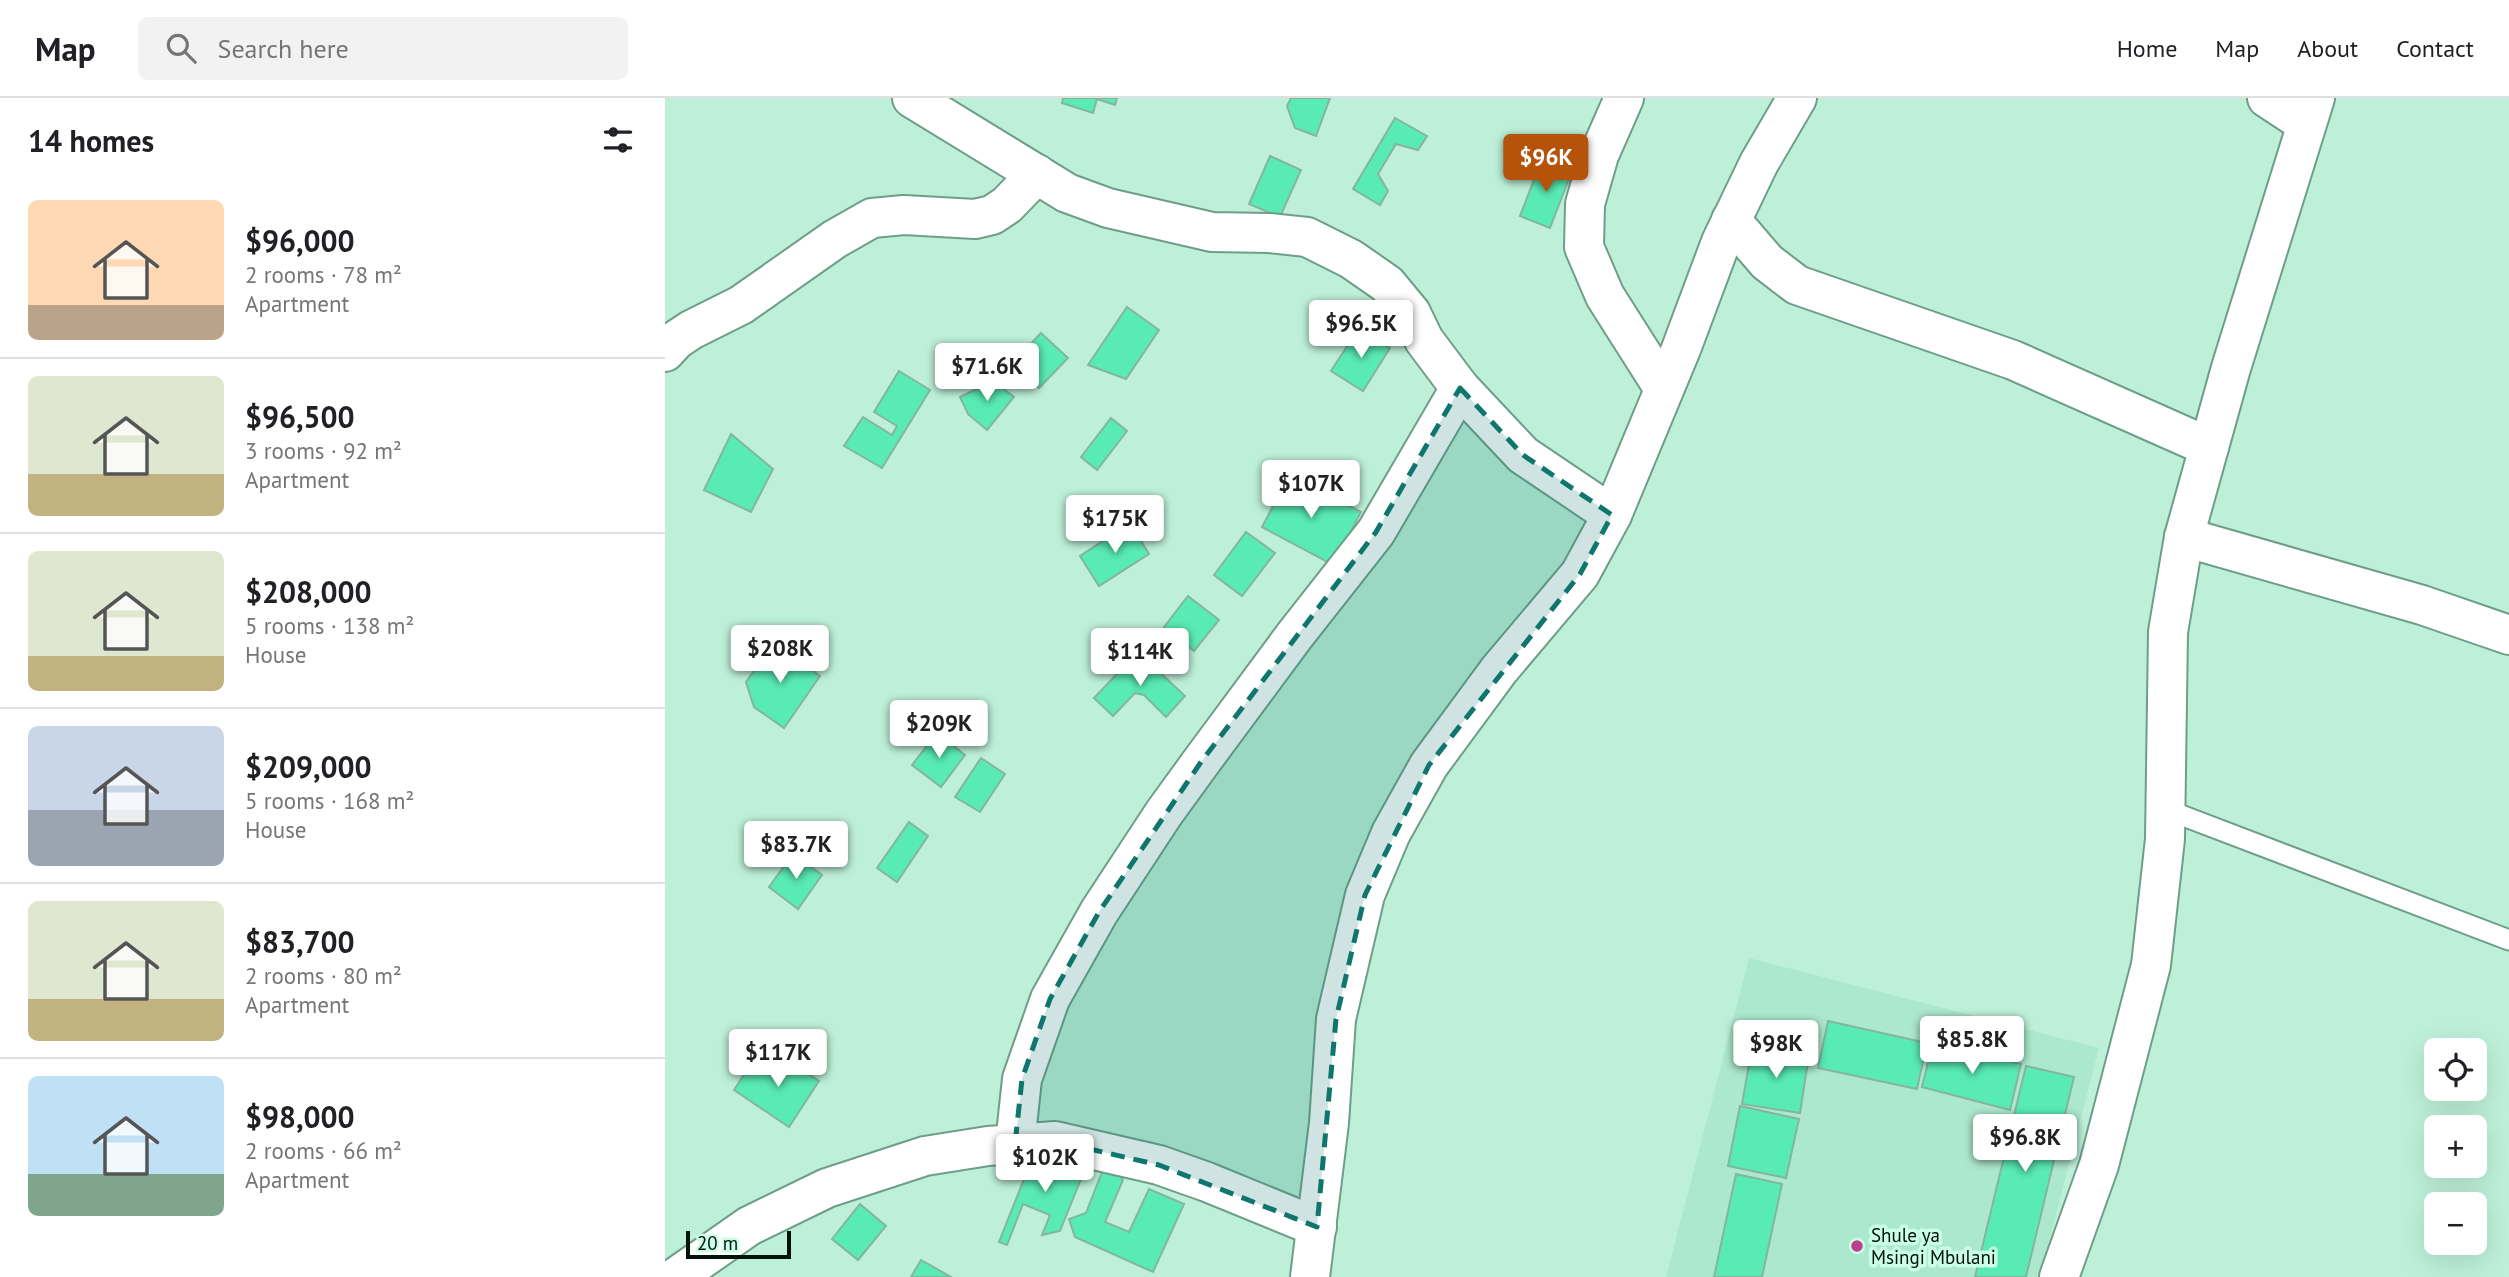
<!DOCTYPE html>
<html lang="en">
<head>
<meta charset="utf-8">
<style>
  :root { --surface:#fff; --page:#f2f2f2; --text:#202124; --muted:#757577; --line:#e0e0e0; --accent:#b45309 }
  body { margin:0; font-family:"PT Sans",sans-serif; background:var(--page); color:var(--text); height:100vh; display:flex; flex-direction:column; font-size:26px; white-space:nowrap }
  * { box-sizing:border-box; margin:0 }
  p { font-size:23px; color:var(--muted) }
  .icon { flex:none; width:38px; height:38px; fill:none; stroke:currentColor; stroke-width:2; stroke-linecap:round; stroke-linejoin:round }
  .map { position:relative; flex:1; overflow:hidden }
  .side { display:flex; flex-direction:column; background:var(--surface); width:665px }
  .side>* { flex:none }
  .tools { position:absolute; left:1759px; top:940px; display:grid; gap:14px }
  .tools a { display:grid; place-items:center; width:63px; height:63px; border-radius:10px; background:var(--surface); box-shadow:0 7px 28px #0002; font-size:35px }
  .scale { position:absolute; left:21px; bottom:18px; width:105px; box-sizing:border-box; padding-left:7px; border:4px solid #01120b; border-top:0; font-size:19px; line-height:24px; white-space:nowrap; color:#01120b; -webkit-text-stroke:5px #cbfee6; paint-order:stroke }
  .price { position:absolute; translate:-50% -60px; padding:0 16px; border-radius:7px; background:#fff; color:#222; font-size:23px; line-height:46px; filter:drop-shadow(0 2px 4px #0008) }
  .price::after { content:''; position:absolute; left:50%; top:42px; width:21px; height:16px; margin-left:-10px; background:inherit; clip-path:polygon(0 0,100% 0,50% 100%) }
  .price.active { background:var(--accent); color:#fff }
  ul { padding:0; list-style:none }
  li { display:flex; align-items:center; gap:21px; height:175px; padding:0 28px }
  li+li { border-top:2px solid var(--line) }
  li span { display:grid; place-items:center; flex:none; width:196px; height:140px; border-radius:10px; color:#555 }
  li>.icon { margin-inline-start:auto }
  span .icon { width:84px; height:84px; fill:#fffc; stroke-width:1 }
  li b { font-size:30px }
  h2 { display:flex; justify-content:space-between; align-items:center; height:84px; padding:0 28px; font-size:30px }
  header { display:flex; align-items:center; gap:42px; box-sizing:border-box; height:98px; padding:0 35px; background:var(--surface); border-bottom:2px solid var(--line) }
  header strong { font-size:33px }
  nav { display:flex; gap:38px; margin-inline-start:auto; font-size:24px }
  .search { width:490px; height:63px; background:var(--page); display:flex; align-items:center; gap:18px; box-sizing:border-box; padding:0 24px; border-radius:10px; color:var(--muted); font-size:26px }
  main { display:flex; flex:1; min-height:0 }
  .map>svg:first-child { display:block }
  .built { fill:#ace8cd }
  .building { fill:#59ebb6; stroke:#84b59f; stroke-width:2 }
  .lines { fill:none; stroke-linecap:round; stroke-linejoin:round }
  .service-casing { stroke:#6e9e89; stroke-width:23 }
  .minor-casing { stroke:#6e9e89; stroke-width:42 }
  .service { stroke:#fff; stroke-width:19 }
  .minor { stroke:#fff; stroke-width:38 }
  .marked { fill:#0f766e; fill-opacity:0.2; stroke:#0f766e; stroke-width:5; stroke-dasharray:14 9; stroke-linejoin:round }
  .poi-dot { fill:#bc3f8e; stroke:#cbfee6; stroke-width:2.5 }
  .labels { text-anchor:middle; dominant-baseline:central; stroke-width:7; stroke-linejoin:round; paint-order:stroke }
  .poi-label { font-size:19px; fill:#01120b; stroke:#cbfee6; text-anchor:start }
</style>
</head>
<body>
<header>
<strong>Map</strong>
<div class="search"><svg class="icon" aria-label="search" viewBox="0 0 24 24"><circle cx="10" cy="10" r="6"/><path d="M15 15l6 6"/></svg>Search here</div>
<nav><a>Home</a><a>Map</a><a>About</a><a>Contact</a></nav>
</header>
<main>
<section class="side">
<h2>14 homes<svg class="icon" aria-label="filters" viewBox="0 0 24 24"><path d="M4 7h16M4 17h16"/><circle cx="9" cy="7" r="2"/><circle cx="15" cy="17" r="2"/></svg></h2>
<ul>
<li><span style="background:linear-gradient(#ffd9b3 75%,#b9a48a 0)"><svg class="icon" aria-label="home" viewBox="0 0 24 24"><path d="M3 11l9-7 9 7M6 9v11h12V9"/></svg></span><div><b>$96,000</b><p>2 rooms · 78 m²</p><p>Apartment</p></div></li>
<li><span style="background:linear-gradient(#dfe7d0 70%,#c2b280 0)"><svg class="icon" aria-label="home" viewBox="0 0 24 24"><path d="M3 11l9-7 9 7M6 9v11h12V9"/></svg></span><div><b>$96,500</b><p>3 rooms · 92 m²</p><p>Apartment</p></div></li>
<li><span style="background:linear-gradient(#dfe7d0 75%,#c2b280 0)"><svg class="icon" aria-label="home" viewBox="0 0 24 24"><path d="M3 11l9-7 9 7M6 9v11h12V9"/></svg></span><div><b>$208,000</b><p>5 rooms · 138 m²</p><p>House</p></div></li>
<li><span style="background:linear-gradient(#c9d6e8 60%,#9aa5b1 0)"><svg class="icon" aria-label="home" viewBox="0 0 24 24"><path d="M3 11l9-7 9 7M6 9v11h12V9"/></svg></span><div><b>$209,000</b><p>5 rooms · 168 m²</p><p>House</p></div></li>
<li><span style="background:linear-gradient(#dfe7d0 70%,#c2b280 0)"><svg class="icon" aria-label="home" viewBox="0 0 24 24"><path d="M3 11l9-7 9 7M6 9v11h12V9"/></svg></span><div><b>$83,700</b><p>2 rooms · 80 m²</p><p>Apartment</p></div></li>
<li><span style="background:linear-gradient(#bfe0f5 70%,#7fa58c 0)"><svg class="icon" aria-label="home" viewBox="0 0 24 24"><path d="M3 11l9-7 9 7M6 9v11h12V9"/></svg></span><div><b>$98,000</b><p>2 rooms · 66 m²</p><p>Apartment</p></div></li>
</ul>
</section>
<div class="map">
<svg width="1844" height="1179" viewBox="0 0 1844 1179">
  <rect width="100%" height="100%" fill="#bef0d9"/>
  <!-- built -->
  <polygon class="built" points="1084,860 1434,950 1375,1179 1001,1179"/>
  <!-- building -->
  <g class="building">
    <polygon points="398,0 452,0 450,7 432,1 428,15 397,5"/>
    <polygon points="626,0 665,0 651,38 630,30 622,8"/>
    <polygon points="730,20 762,38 753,52 731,46 713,76 723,93 715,107 688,91"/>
    <polygon points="605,58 636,72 615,119 584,106"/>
    <polygon points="877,61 907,73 885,130 855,118"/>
    <polygon points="462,209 494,232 461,281 423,267"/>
    <polygon points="694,230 725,250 698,293 666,273"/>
    <polygon points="376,235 403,260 374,290 348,265"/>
    <polygon points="234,273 265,292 217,370 179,348 198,319 227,337 232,328 209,314"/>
    <polygon points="328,283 349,299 322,332 303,316 295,299"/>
    <polygon points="446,320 462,333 432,372 416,359"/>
    <polygon points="66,336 108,371 86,414 39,392"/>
    <polygon points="625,376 696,414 668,467 597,429"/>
    <polygon points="465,425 484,456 434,488 415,458"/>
    <polygon points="581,434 610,455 577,498 549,477"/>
    <polygon points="523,498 554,522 529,553 499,529"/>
    <polygon points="109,545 155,578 119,630 89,609 81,584"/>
    <polygon points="473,554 520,598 501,619 479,597 470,595 448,618 429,600"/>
    <polygon points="272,635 300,657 276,689 247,667"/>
    <polygon points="316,660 340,676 315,714 290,699"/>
    <polygon points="244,724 263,738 232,784 212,770"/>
    <polygon points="128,756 157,777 133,811 104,789"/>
    <polygon points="1163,923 1262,945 1252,991 1153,970"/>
    <polygon points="1268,944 1356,966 1345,1012 1257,989"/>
    <polygon points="1087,949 1144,957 1135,1015 1077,1006"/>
    <polygon points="118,959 154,983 124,1029 69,992 88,963 106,975"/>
    <polygon points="1361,968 1409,979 1361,1179 1310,1179"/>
    <polygon points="1075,1008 1134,1021 1121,1080 1063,1068"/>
    <polygon points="369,1056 418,1076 395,1133 377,1137 385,1117 358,1106 342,1147 334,1144"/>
    <polygon points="442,1061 458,1082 440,1124 464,1134 484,1091 519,1106 488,1174 410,1139 404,1121 421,1115"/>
    <polygon points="1071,1076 1117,1086 1097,1179 1049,1179"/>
    <polygon points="195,1106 221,1128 193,1162 167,1141"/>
    <polygon points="256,1162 286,1179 246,1179"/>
  </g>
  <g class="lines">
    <!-- service casing -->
    <g class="service-casing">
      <polyline id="service" points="1500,711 1844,842"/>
    </g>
    <!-- minor casing -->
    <g class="minor-casing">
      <g id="minor">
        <polyline points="247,0 402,95 443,110 547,134 604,135 642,139 686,161 722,186 746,215 759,242 795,290 858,357 947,417"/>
        <polyline points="959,0 934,57 920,106 919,149 940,198 999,291"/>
        <polyline points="1602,0 1640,25"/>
        <polyline points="1066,122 1102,164 1132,187 1348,262 1544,349"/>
        <polyline points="0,254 11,242 26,232 76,207 170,141 207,120 239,117 310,121 327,117 342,107 372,76"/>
        <polyline points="1519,439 1757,507 1844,537"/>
        <polyline points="350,1046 357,981 385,901 434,814 499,715 536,664 630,537 711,434 795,290"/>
        <polyline points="11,1179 84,1128 162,1090 260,1058 323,1048 390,1043 494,1067 542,1084 652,1129"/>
        <polyline points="645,1179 664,1025 671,921 700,797 726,735 764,667 834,572 915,476 947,417 1016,251 1056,144 1094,65 1132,0"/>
        <polyline points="1394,1179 1434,1067 1486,867 1500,741 1503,534 1519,439 1566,270 1650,0"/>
      </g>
    </g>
    <!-- service -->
    <use href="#service" class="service"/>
    <!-- minor -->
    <use href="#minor" class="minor"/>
  </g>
  <!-- marked area -->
  <path class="marked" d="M795,290L858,357L947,417L915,476L764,667L700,797L671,921L652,1129L494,1067L390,1043L350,1046L357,981L385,901L434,814L536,664L711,434Z"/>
  <!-- markers -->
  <circle class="poi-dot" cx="1192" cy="1148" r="7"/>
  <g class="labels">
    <!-- poi labels -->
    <g class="poi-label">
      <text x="1206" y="1137">Shule ya<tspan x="1206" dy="22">Msingi Mbulani</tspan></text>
    </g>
  </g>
</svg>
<div class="tools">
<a><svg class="icon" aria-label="locate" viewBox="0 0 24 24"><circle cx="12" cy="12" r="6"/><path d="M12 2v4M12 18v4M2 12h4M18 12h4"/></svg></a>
<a>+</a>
<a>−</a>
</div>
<div class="scale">20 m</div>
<b class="price active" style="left:881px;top:96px">$96K</b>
<b class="price" style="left:696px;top:262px">$96.5K</b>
<b class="price" style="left:322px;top:305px">$71.6K</b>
<b class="price" style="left:646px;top:422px">$107K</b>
<b class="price" style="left:450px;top:457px">$175K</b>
<b class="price" style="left:115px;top:587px">$208K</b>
<b class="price" style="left:475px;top:590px">$114K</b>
<b class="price" style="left:274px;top:662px">$209K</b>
<b class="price" style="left:131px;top:783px">$83.7K</b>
<b class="price" style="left:1307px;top:978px">$85.8K</b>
<b class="price" style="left:1111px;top:982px">$98K</b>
<b class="price" style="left:113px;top:991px">$117K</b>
<b class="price" style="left:1360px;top:1076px">$96.8K</b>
<b class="price" style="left:380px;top:1096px">$102K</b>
</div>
</main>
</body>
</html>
